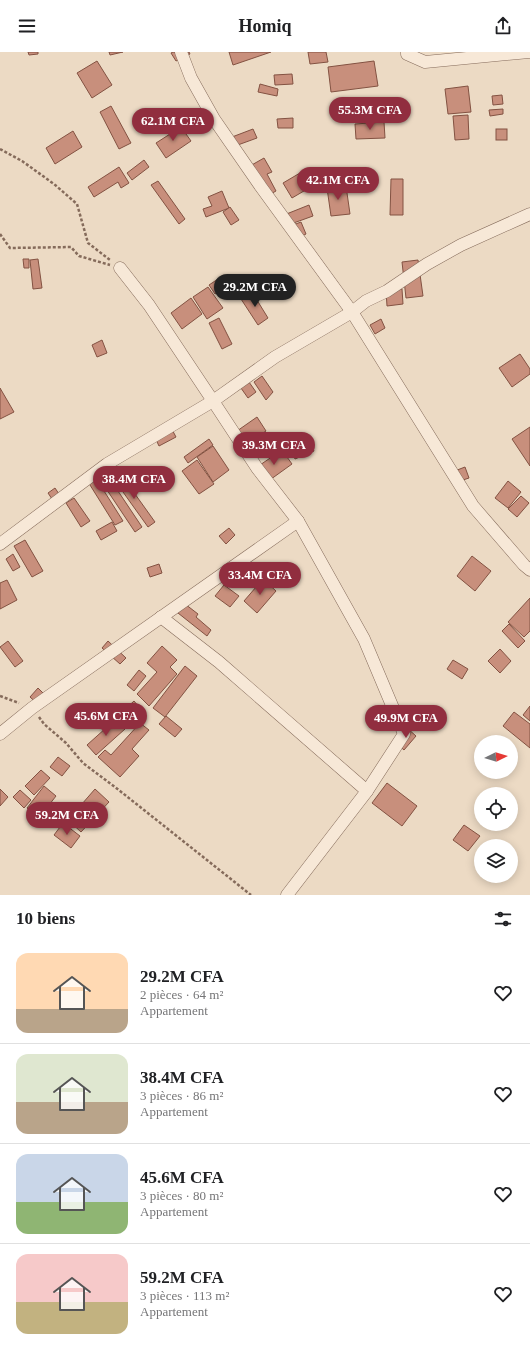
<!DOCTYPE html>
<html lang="fr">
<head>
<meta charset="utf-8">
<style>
  :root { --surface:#fff; --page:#f2f2f2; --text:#202124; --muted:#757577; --line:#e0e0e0; --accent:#912e3f }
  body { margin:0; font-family:Georgia,serif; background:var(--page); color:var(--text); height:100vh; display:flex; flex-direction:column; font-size:15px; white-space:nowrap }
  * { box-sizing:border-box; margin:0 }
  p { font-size:13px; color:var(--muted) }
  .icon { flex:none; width:22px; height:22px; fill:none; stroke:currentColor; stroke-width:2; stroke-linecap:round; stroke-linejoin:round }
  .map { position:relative; height:843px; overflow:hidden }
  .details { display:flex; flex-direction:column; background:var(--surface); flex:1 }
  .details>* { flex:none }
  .needle { width:26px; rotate:85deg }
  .buttons { position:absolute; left:474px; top:683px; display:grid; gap:8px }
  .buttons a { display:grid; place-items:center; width:44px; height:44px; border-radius:50%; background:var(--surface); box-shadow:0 2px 10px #0003; font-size:20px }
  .price { position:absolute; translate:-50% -34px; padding:0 9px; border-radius:14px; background:var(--accent); color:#fff; font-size:13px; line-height:26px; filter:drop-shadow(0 1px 2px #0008) }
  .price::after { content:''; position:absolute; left:50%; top:24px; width:12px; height:9px; margin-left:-6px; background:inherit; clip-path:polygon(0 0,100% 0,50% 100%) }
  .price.selected { background:#222; color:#fff }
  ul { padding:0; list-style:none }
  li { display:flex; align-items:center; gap:12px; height:100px; padding:0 16px }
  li+li { border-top:1px solid var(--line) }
  li span { display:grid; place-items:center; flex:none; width:112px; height:80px; border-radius:12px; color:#555 }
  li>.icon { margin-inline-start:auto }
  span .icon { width:48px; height:48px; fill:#fffc; stroke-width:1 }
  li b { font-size:17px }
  h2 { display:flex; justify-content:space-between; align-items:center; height:48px; padding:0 16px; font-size:17px }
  header { display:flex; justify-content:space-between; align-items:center; height:52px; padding:0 16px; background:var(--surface); font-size:18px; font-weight:700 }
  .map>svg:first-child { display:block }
  .building { fill:#c88f7c; stroke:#835242 }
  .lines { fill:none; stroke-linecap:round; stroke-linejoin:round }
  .minor-casing { stroke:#856b5b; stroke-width:13 }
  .path { stroke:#856b5b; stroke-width:2.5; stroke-dasharray:3 2; stroke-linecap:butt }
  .minor { stroke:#f7e8d7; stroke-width:12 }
</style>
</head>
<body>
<header><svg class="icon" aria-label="menu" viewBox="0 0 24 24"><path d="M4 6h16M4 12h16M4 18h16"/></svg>Homiq<svg class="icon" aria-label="share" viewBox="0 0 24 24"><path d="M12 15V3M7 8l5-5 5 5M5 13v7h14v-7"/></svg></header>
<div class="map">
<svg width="530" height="843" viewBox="0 0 530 843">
  <rect width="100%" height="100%" fill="#ecdac4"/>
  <!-- building -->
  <g class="building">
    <polygon points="28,0 38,0 38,2 29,3"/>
    <polygon points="109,0 123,0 110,3"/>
    <polygon points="173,0 189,0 190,2 176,9 171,1"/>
    <polygon points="229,0 271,0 233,13"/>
    <polygon points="308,0 326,0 328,10 310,12"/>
    <polygon points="97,9 112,33 92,46 77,21"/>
    <polygon points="374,9 378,34 331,40 328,15"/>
    <polygon points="292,22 293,32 275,33 274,23"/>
    <polygon points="260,32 278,37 277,44 258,40"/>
    <polygon points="468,34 471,60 448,62 445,37"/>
    <polygon points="502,43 503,52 493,53 492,44"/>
    <polygon points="111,54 131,91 119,97 100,60"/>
    <polygon points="503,57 503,62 490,64 489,58"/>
    <polygon points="468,63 469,87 455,88 453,64"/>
    <polygon points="293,66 293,76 278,76 277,67"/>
    <polygon points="384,70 385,86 356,87 355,72"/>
    <polygon points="181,75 191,89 166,106 156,91"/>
    <polygon points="253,77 257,86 235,94 232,85"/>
    <rect x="496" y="77" width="11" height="11"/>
    <polygon points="73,79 82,95 55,112 46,96"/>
    <polygon points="264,106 272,120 267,122 276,139 267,144 250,114"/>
    <polygon points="144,108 149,115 132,128 127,121"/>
    <polygon points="119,115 129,131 121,136 118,130 94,145 88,135"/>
    <polygon points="300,121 309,136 292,146 283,131"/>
    <polygon points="391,127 403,127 403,163 390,163"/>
    <polygon points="158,129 185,167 179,172 151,133"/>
    <polygon points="346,134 350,162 331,164 327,136"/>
    <polygon points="222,139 229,156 206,165 203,157 212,154 208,145"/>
    <polygon points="309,153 313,164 288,173 284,163"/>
    <polygon points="230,155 239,168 231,173 223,160"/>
    <polygon points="301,170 306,182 298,186 293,173"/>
    <polygon points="23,207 29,207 29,216 24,216"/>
    <polygon points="38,207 42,236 33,237 30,208"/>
    <polygon points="418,208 423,244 406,246 402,210"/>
    <polygon points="224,223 230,232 215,242 209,233"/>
    <polygon points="243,223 248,231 233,240 228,233"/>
    <polygon points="208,235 223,256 207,267 193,245"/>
    <polygon points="402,237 403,252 387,254 386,239"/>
    <polygon points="252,240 268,266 258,273 241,247"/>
    <polygon points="191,246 202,262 182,277 171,261"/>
    <polygon points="219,266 232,292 222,297 209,271"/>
    <polygon points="381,267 385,276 375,282 370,273"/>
    <polygon points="102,288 107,301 97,305 92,293"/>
    <polygon points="520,302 530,317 530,322 512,335 499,316"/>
    <polygon points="244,323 256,340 248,346 236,329"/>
    <polygon points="262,324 273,340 266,348 254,330"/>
    <polygon points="0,336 14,360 0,367"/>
    <polygon points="257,365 266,379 245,393 237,379"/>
    <polygon points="168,370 176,385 159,394 152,379"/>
    <polygon points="530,375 530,414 512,387"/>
    <polygon points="306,382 314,399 295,407 288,390"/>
    <polygon points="209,387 213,393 188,411 184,405"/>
    <polygon points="213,394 229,418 213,430 197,405"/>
    <polygon points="282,398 292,412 267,430 257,415"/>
    <polygon points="197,408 214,432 199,442 182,419"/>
    <polygon points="465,415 469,426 457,430 452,420"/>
    <polygon points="92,420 123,469 115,473 85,425"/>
    <polygon points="120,421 155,470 148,475 113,426"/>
    <polygon points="110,427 142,475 135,480 103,432"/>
    <polygon points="508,429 521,440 508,456 495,446"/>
    <polygon points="55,436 61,445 54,450 48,441"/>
    <polygon points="521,444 529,451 517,465 508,457"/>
    <polygon points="74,446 90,469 81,475 66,451"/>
    <polygon points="112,470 117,479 101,488 96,479"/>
    <polygon points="229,476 235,483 226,492 219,484"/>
    <polygon points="25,488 43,519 32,525 14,494"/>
    <polygon points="13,502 20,515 13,519 6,507"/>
    <polygon points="472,504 491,519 475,539 457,524"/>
    <polygon points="159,512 162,521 150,525 147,516"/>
    <polygon points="263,527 276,539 257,561 244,549"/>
    <polygon points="7,528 17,548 0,557 0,531"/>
    <polygon points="224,533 239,544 230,555 215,544"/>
    <polygon points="530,546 530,579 524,585 508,570"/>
    <polygon points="185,552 198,562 196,565 211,578 207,584 178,561"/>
    <polygon points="509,572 525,589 518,596 502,579"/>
    <polygon points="8,589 23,609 15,615 0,595"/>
    <polygon points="108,589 126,606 120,612 102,596"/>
    <polygon points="162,594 177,608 170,615 177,622 149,654 137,642 157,620 147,611"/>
    <polygon points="500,597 511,609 500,621 488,609"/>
    <polygon points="453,608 468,617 462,627 447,617"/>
    <polygon points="185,614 197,624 165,665 153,656"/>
    <polygon points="139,618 146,624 134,639 127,633"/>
    <polygon points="38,636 47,645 40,654 30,645"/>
    <polygon points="134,649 143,660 131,671 121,661"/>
    <polygon points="530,654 530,669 523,663"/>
    <polygon points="514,660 530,672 530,696 503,674"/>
    <polygon points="166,664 182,677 175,685 159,672"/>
    <polygon points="116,667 125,677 96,703 87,693"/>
    <polygon points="140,671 149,678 132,697 139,704 120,725 98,705 105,698 111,703"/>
    <polygon points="407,676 416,684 404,698 395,690"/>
    <polygon points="58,705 70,714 62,724 50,715"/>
    <polygon points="41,718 50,726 34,743 25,734"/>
    <polygon points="387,731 417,754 402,774 372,751"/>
    <polygon points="44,734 56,744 39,766 27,756"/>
    <polygon points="0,737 8,745 0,754"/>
    <polygon points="95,737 109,750 81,780 68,768"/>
    <polygon points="20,738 31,748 24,756 13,745"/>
    <polygon points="63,771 80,784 71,796 54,783"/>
    <polygon points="464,773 480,784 468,799 453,788"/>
  </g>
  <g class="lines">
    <!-- minor casing -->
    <g class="minor-casing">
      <g id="minor">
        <polyline points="181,0 191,26 214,67 261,135 352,260 473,454 524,513 530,518"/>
        <polyline points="407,0 407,2 425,10 529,0"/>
        <polyline points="120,216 149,253 213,349 257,416 298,469 364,587 404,682 367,739 287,843"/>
        <polyline points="0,492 107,412 213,349 275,305 352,260 366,249 387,239 427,212 461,193 530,162"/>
        <polyline points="161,565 219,610 367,739"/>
        <polyline points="0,682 32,656 298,469"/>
      </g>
    </g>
    <!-- path -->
    <g class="path">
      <polyline points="0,97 22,109 54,132 77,152 88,191 110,208"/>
      <polyline points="0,182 10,196 71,195 79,204 110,213"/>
      <polyline points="0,644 19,651"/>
      <polyline points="39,665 44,672 66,691 83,711 115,735 251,843"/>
    </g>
    <!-- minor -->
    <use href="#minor" class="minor"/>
  </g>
</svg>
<div class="buttons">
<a><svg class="needle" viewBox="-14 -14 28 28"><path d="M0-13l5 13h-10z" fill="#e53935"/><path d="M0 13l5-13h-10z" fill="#757577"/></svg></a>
<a><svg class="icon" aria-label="locate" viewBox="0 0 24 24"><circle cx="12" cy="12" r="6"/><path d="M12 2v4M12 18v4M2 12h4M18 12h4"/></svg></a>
<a><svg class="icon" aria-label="layers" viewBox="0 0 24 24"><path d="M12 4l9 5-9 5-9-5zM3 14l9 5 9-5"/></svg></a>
</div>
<b class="price" style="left:370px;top:79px">55.3M CFA</b>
<b class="price" style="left:173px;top:90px">62.1M CFA</b>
<b class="price" style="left:338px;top:149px">42.1M CFA</b>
<b class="price selected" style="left:255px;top:256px">29.2M CFA</b>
<b class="price" style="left:274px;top:414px">39.3M CFA</b>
<b class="price" style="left:134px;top:448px">38.4M CFA</b>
<b class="price" style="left:260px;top:544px">33.4M CFA</b>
<b class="price" style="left:106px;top:685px">45.6M CFA</b>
<b class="price" style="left:406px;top:687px">49.9M CFA</b>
<b class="price" style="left:67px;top:784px">59.2M CFA</b>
</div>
<section class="details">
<h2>10 biens<svg class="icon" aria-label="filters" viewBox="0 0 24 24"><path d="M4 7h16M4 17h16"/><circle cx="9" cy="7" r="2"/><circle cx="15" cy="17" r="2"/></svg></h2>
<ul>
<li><span style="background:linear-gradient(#ffd9b3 70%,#b9a48a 0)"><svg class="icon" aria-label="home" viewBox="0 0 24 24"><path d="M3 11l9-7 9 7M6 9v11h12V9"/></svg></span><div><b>29.2M CFA</b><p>2 pièces · 64 m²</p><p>Appartement</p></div><svg class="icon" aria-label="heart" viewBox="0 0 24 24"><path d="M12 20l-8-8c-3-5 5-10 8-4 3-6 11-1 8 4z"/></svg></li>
<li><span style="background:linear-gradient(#dfe7d0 60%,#b9a48a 0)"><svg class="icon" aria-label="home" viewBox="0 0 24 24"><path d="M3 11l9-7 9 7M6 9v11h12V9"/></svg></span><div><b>38.4M CFA</b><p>3 pièces · 86 m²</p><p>Appartement</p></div><svg class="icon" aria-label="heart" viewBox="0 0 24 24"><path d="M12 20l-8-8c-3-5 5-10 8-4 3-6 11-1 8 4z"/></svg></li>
<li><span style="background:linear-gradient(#c9d6e8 60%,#8fb573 0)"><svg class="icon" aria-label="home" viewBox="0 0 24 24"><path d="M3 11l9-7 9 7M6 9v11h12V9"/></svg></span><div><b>45.6M CFA</b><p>3 pièces · 80 m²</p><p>Appartement</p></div><svg class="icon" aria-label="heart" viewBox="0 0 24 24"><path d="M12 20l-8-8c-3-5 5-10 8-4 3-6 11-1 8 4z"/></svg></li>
<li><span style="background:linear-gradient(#f6c9c9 60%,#c2b280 0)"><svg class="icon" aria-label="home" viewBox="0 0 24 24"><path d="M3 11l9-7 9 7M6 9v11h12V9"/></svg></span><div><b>59.2M CFA</b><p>3 pièces · 113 m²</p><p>Appartement</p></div><svg class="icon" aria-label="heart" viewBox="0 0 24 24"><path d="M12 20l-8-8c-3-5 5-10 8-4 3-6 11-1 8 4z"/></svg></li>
</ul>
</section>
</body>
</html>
